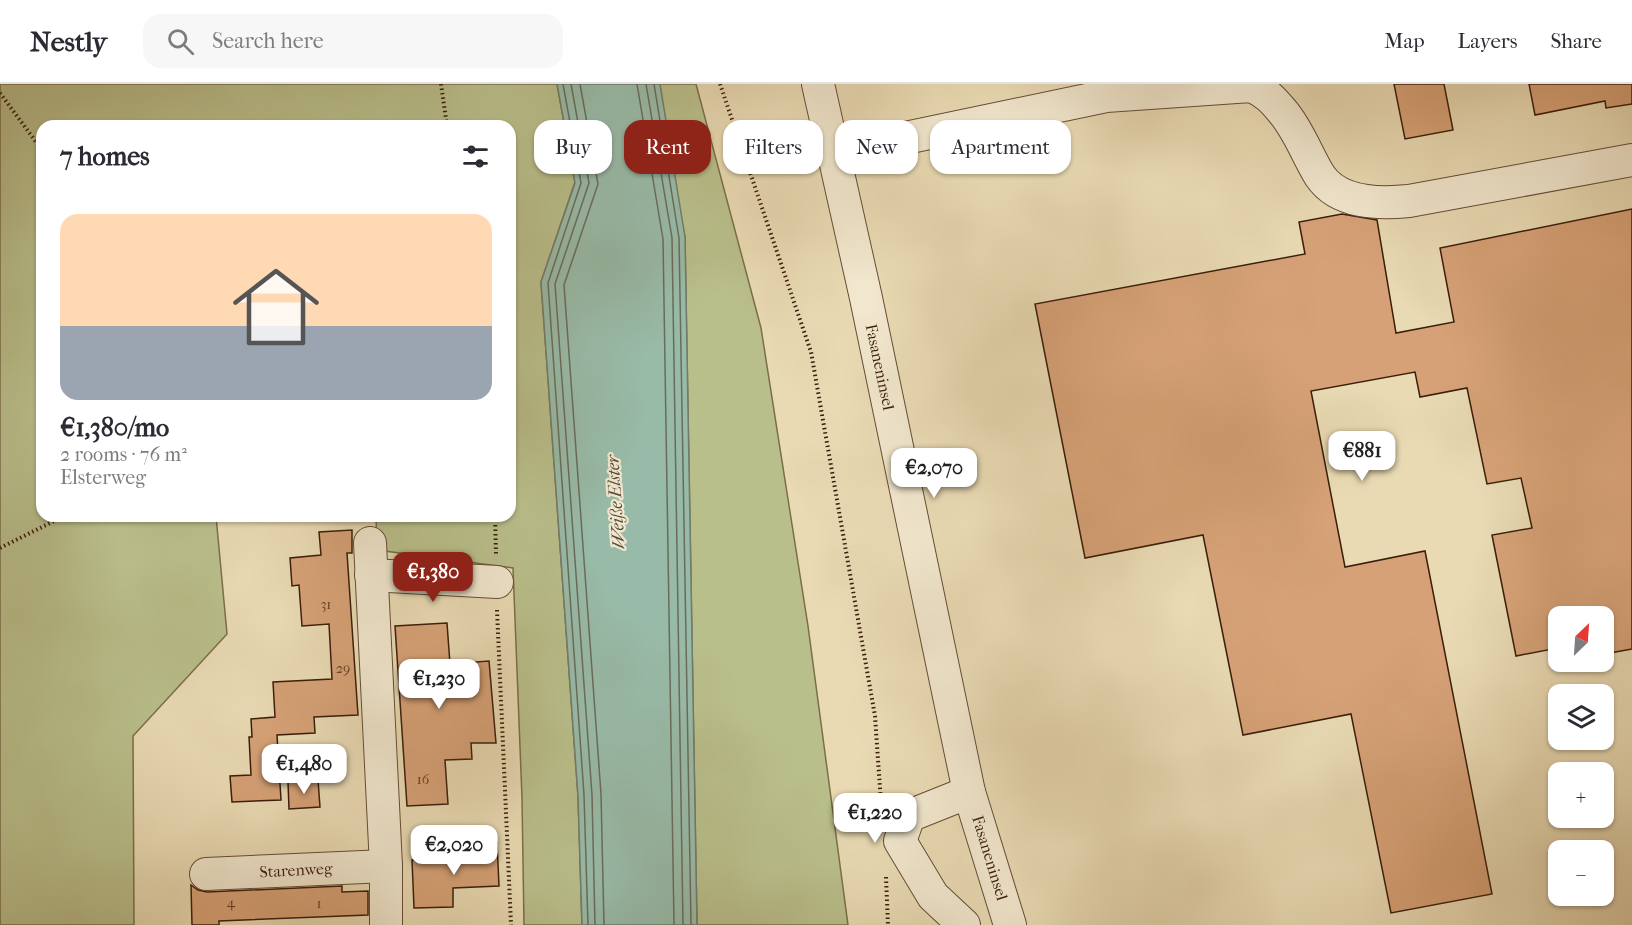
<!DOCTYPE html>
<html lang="en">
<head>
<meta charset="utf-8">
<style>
  :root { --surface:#fff; --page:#f7f7f7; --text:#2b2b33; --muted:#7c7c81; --line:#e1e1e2; --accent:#8f2418 }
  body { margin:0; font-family:"IM FELL French Canon",serif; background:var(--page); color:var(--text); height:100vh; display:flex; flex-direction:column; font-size:22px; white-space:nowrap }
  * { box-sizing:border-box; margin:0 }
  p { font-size:20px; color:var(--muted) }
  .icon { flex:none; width:33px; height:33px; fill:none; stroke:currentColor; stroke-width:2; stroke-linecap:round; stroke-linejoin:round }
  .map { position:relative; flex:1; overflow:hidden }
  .panel { position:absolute; left:36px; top:36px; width:480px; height:402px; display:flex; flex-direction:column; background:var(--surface); border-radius:18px; box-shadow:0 2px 4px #0004 }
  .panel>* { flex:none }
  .top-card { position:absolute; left:534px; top:36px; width:570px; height:54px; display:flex; gap:12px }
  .needle { width:39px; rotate:25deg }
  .controls { position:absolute; left:1548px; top:522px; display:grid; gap:12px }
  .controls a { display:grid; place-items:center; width:66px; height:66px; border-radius:12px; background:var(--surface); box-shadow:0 2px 4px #0004; font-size:30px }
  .price { position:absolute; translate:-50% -51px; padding:0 14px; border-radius:12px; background:#fff; color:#222; font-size:20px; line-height:39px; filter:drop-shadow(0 2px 3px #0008) }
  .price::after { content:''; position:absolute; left:50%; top:36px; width:18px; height:14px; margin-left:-9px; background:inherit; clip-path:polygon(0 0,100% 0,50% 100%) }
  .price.current { background:var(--accent); color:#fff }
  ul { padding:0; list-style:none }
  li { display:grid; align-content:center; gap:12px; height:318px; padding:0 24px }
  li+li { border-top:2px solid var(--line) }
  li span { display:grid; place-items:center; height:186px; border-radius:18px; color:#555 }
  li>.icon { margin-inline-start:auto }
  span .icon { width:108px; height:108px; fill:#fffc; stroke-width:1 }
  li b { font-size:26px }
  h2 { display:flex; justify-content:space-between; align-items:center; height:72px; padding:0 24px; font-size:26px }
  .pill { padding:0 21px; border-radius:18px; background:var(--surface); box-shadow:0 2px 4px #0004; font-size:21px; line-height:54px }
  .pill.current { background:var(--accent); color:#fff }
  header { display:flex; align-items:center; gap:36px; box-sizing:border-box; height:84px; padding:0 30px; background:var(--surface); border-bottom:2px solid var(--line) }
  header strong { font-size:28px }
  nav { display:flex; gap:33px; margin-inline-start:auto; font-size:21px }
  .search { width:420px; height:54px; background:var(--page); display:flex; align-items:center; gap:15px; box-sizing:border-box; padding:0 21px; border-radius:18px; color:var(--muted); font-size:22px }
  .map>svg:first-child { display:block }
  .green { fill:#b9bf8b; stroke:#7a6e4b; stroke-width:1.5 }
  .water { fill:#98bba9; stroke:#727c6a; stroke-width:1.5 }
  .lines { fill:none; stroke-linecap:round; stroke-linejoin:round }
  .shore { stroke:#696c5a; stroke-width:1.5 }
  .building { fill:#d6a176; stroke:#3a1d0b; stroke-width:1.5 }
  .minor-casing { stroke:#664c35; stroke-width:34 }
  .path { stroke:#3a1d0b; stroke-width:4; stroke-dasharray:1.5 3; stroke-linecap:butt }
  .minor { stroke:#f1e7ce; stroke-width:32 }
  .labels { text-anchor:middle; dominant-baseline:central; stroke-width:4.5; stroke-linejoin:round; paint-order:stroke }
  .number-label { font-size:14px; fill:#613e26 }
  .street-label { font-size:16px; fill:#3a1d0b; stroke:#f1e7ce }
  .water-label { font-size:18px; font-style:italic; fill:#564c3a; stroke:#f1e7ce }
</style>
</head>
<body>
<header>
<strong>Nestly</strong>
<div class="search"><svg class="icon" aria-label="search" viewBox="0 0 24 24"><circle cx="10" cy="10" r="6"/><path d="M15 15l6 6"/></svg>Search here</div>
<nav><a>Map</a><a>Layers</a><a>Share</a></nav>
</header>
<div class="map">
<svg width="1632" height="841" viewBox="0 0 1632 841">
  <rect width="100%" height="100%" fill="#e9dab3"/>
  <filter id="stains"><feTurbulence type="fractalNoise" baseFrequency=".00333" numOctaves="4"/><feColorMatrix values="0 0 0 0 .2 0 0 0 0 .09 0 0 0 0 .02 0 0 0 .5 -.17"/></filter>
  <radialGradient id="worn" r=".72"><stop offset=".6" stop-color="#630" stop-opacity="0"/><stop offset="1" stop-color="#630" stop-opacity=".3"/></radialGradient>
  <!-- green -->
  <g class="green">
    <polygon points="0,0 557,0 575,98 541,198 578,712 582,841 524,841 522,714 513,484 377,466 376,432 510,432 510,42 42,42 42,432 216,432 227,550 133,652 134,841 0,841"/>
    <polygon points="654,0 696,0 761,244 808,542 848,841 697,841 685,153"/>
  </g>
  <!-- water -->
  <polygon class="water" points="557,0 660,0 685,153 697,841 582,841 578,712 541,198 575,99"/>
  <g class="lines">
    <!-- shore -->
    <g class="shore">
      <polyline points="563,0 581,99 548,199 584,711 588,841"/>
      <polyline points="571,0 589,99 555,200 592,711 595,841"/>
      <polyline points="580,0 598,100 564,201 601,710 604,841"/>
      <polyline points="637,0 663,155 674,841"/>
      <polyline points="646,0 672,154 683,841"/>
      <polyline points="654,0 679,154 691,841"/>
    </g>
  </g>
  <!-- building -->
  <g class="building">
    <polygon points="1394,0 1444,0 1453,46 1405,55"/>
    <polygon points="1529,0 1632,0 1632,20 1606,24 1605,17 1535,31"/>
    <polygon points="1632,125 1632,565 1604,570 1604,532 1558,532 1558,564 1516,572 1492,451 1532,444 1521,394 1487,400 1467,304 1420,313 1415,288 1311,307 1345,483 1425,467 1492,810 1391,829 1351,630 1243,651 1203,451 1085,474 1035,220 1305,170 1299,138 1342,130 1377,136 1396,249 1454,238 1440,164"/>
    <polygon points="352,446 352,469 347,469 358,631 314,633 315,649 277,651 281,716 232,718 230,692 251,691 249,653 252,653 251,635 275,633 273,598 332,595 329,540 302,542 299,501 292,502 290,474 321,471 319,448"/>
    <polygon points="447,539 450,580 489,577 496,659 471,659 472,675 445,676 448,720 407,722 395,542"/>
    <polygon points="318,696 320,723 289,725 288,698"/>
    <polygon points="497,758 499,802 453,804 453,823 414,824 412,776 472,773 473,759"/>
    <polygon points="191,801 198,806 207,808 342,802 342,808 368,807 368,831 219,837 219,841 192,841"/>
  </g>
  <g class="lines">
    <!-- minor casing -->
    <g class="minor-casing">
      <g id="minor">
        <polyline points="818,0 866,214 969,708 1010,841"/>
        <path d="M834,69L1106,12L1251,2C1266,8 1273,16 1283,28C1299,47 1307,71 1320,92C1339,120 1379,120 1409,117L1632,76"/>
        <polyline points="370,459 386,782 386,841"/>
        <polyline points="371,491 497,498"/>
        <polyline points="206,790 386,782"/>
        <polyline points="964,841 933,812 900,757 909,732 969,708"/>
      </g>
    </g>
    <!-- path -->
    <g class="path">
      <polyline points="441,0 447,42"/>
      <polyline points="720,0 811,268 875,632 881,719"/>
      <polyline points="0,9 42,66"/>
      <polyline points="495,432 496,470"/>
      <polyline points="0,464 64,432"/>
      <polyline points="497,526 511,841"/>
      <polyline points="886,793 888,841"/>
    </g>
    <!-- minor -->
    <use href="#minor" class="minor"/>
  </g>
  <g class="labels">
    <!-- number labels -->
    <g class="number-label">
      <text x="326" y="520">31</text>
      <text x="343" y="584">29</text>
      <text x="423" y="695">16</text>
      <text x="231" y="818">4</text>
      <text x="319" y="819">1</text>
    </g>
    <!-- street labels -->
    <g class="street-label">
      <text transform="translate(880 283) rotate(78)">Fasaneninsel</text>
      <text transform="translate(990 774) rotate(73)">Fasaneninsel</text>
      <text transform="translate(296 786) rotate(-3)">Starenweg</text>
    </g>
    <!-- water labels -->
    <g class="water-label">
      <text transform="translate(616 418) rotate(-94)">Weiße Elster</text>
    </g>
  </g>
  <rect width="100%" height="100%" filter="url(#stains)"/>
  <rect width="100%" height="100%" fill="url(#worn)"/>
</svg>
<div class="controls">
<a><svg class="needle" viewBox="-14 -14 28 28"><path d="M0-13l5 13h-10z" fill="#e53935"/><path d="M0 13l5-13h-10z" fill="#7c7c81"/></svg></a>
<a><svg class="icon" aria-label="layers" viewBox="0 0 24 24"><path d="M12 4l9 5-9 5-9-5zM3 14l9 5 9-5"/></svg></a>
<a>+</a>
<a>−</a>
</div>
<b class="price" style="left:1362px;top:398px">€881</b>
<b class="price" style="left:934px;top:415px">€2,070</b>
<b class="price current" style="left:433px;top:519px">€1,380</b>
<b class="price" style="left:439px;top:626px">€1,230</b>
<b class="price" style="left:304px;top:711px">€1,480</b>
<b class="price" style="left:875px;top:760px">€1,220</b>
<b class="price" style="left:454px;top:792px">€2,020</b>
<div class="top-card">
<a class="pill">Buy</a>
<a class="pill current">Rent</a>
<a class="pill">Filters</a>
<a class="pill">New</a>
<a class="pill">Apartment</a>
</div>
<section class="panel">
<h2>7 homes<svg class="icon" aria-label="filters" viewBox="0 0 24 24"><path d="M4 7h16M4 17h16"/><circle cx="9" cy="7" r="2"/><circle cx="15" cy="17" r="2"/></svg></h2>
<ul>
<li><span style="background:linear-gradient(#ffd9b3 60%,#9aa5b1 0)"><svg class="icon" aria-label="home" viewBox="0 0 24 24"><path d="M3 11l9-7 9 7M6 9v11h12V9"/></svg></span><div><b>€1,380/mo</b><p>2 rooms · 76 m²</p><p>Elsterweg</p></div></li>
</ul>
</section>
</div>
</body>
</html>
